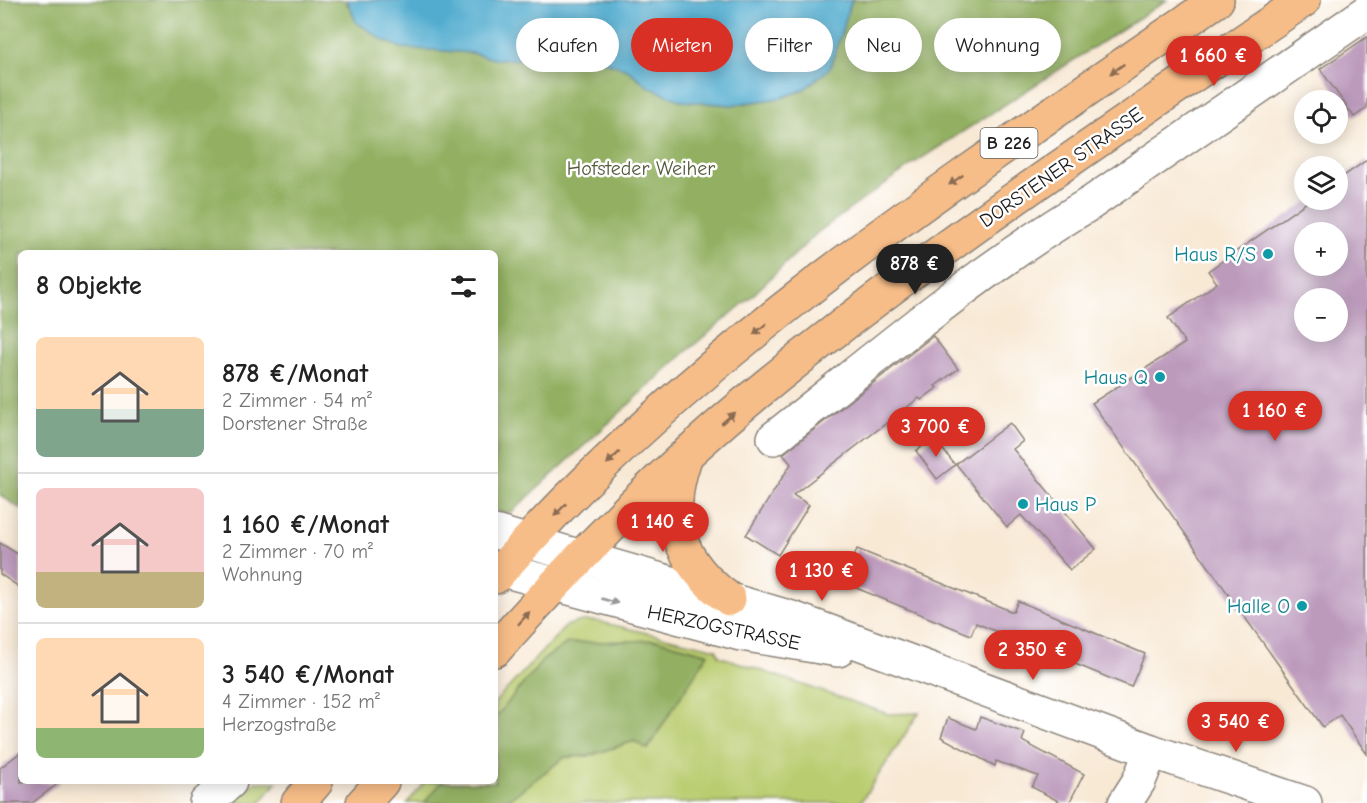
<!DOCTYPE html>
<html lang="de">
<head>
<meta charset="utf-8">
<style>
	:root { --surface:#fff; --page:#f6f6f6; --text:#222; --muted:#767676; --line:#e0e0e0; --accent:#d93025 }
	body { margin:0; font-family:"Comic Neue",sans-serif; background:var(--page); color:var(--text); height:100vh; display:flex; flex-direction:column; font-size:22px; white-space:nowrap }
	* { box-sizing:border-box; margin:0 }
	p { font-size:20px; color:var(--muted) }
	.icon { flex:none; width:33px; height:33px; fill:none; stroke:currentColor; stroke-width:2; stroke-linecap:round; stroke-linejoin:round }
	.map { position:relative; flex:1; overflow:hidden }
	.side { position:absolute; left:18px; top:250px; width:480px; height:534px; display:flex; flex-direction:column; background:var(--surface); border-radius:9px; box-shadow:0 3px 15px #0003 }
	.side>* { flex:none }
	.top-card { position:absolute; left:516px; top:18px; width:570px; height:54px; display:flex; gap:12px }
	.buttons { position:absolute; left:1294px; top:90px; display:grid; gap:12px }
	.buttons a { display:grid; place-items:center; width:54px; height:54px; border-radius:50%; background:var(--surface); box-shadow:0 3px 15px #0003; font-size:30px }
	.price { position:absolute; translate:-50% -51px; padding:0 14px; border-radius:21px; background:var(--accent); color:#fff; font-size:20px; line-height:39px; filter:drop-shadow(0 2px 3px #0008) }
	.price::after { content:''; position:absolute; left:50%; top:36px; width:18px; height:14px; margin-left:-9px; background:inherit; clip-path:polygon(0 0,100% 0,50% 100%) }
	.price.active { background:#222; color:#fff }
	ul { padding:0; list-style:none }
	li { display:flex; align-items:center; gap:18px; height:150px; padding:0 18px }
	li+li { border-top:2px solid var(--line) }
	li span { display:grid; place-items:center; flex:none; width:168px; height:120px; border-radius:9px; color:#555 }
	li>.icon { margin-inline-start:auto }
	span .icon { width:72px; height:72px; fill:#fffc; stroke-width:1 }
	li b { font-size:26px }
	h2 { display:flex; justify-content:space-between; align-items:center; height:72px; padding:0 18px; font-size:26px }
	.chip { padding:0 21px; border-radius:27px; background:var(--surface); box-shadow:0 3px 15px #0003; font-size:21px; line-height:54px }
	.chip.active { background:var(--accent); color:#fff }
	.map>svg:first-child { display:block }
	.green { fill:#bacc6f; stroke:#6b7446; stroke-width:1.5 }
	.forest { fill:#93b062; stroke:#58663f; stroke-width:1.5 }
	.water { fill:#51accf; stroke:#366476; stroke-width:1.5 }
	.building { fill:#bc9abc; fill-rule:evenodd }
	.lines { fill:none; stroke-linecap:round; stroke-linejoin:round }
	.minor-casing { stroke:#8a8278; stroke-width:36 }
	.major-casing { stroke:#8a8278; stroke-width:36 }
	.minor { stroke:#fff; stroke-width:33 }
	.major { stroke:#f7bd88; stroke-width:33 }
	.oneway { fill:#8a6c52 }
	.oneway2 { fill:#999 }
	.culture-dot { fill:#0f9aa8; stroke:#fff; stroke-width:2 }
	.labels { text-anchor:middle; stroke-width:5; stroke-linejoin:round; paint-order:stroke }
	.shield { fill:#fff; stroke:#606060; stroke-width:1.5 }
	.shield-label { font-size:18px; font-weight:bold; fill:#1c1c1c }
	.street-label { font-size:20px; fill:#1c1c1c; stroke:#fff }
	.park-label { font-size:20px; fill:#535a39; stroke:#fff }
	.culture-label { font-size:20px; fill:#0d838f; stroke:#fff; text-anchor:end }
</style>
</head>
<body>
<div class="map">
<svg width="1367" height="803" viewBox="0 0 1367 803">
	<rect width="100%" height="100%" fill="#fff"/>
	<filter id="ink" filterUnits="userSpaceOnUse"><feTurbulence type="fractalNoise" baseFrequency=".0167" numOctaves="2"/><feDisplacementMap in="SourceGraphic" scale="12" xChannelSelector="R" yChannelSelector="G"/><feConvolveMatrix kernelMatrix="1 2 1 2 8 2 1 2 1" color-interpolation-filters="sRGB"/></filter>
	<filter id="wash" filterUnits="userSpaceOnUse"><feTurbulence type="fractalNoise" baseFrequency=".008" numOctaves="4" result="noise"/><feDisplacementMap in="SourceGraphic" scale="24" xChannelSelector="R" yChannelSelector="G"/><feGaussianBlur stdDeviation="1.35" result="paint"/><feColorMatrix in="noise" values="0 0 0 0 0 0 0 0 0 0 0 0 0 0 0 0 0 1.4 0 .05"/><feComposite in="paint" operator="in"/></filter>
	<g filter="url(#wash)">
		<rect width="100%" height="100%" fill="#f8e9d5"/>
		<g class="green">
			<polygon points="581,621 596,621 716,649 719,656 888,714 919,713 860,803 504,803 565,757 589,756 635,741 648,749 707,653 658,640 567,643 543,660 495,718 495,702 566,626"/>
			<polygon points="255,782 277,782 260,803 236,803"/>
			<polygon points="425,782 442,782 424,803 407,803"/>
		</g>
		<g class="forest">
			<polygon points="0,0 347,0 347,5 434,48 472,53 494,59 600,60 627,69 649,87 731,105 781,98 803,90 836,45 852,0 1167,0 911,165 817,233 751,297 688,350 513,511 506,513 495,511 495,254 21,254 21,509 0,495"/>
			<polygon points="658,640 708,654 647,749 634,741 588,756 565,757 504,803 424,803 442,782 495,782 495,718 543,660 567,643"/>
		</g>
		<polygon class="water" points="347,0 852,0 830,68 803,90 781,98 731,105 682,101 649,87 627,69 600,60 494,59 472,53 402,48 383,40 356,22"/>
		<g id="blocks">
			<g class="building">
				<polygon points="1367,37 1367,108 1354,117 1320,69"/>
				<path d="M1367,160V754L1340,715L1323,727L1092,403L1185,343L1168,318L1217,283L1208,271L1310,200H1338V180ZM1305,232H1338V266H1305ZM1305,298H1338V332H1305Z"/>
				<polygon points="933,336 958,369 935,386 937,388 921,400 919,398 793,495 809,505 778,555 746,535 791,464 783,454"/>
				<polygon points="1010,423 1023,441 1013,449 1096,549 1070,570 1021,515 1007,527 956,464"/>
				<polygon points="934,438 955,465 937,479 916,451"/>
				<polygon points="0,543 21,556 21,588 0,574"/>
				<polygon points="857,549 1013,612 1018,601 1145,654 1131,687 976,623 971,635 844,583"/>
				<polygon points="980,717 1025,733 1022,741 1084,774 1069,803 1062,803 1032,787 1038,776 996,761 995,766 941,737 948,718 976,729"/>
				<polygon points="21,752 21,782 60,782 32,803 0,803 0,768"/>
			</g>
		</g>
	</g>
	<g filter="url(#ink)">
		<use href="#blocks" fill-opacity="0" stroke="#8a8278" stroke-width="1.5"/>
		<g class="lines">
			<defs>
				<g id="minor">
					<path d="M774,438C877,357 978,270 1091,203L1367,12"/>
					<polyline points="495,532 792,618 1151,751 1305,803"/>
					<polyline points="495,568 741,634 838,650"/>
					<polyline points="206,803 230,782"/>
					<polyline points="1125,803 1139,781 1151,751"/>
				</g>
				<g id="major">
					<path d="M685,458C664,518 678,562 729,599"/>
					<path d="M495,577C700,344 964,175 1217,0"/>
					<path d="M495,650C576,559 662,471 756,394C930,251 1118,127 1304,0"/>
					<polyline points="298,803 316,782"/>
					<polyline points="363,803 382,782"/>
				</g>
			</defs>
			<use href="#minor" class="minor-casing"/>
			<use href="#major" class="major-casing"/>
			<use href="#minor" class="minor"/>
			<use href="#major" class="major"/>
		</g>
		<defs><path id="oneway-solid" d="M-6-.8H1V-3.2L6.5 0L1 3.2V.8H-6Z" transform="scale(1.5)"/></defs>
		<g class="oneway">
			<use href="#oneway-solid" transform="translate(1117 69) rotate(145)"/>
			<use href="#oneway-solid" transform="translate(956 180) rotate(145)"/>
			<use href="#oneway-solid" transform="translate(760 329) rotate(140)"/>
			<use href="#oneway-solid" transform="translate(728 418) rotate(-41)"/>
			<use href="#oneway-solid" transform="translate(613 458) rotate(137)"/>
			<use href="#oneway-solid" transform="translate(560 510) rotate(134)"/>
			<use href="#oneway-solid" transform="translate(524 618) rotate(-48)"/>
		</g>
		<use class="oneway2" href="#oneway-solid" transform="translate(610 601) rotate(16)"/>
	</g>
	<g class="culture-dot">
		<circle cx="1268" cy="254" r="6"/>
		<circle cx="1160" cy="377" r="6"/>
		<circle cx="1023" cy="504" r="6"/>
		<circle cx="1302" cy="606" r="6"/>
	</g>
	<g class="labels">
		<rect class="shield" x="980.5" y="128" width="57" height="30" rx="4.5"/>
		<g class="shield-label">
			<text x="1009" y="149">B 226</text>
		</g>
		<g class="street-label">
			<text transform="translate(1061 167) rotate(-35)" y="7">DORSTENER STRASSE</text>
			<text transform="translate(724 627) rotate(12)" y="7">HERZOGSTRASSE</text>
		</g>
		<g class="park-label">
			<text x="641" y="175">Hofsteder Weiher</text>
		</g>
		<g class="culture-label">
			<text x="1256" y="261">Haus R/S</text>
			<text x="1148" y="384">Haus Q</text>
			<text x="1035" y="511" text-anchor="start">Haus P</text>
			<text x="1290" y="613">Halle O</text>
		</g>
	</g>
</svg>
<div class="buttons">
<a><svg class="icon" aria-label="locate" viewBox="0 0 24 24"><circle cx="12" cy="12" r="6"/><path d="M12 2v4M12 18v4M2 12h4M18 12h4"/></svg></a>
<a><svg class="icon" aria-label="layers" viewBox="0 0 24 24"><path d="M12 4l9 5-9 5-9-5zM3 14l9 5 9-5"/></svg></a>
<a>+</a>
<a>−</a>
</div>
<b class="price" style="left:1214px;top:87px">1 660 €</b>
<b class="price active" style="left:915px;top:295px">878 €</b>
<b class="price" style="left:1275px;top:442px">1 160 €</b>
<b class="price" style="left:936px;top:458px">3 700 €</b>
<b class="price" style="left:663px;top:553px">1 140 €</b>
<b class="price" style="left:822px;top:602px">1 130 €</b>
<b class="price" style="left:1033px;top:681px">2 350 €</b>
<b class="price" style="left:1236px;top:753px">3 540 €</b>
<div class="top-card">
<a class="chip">Kaufen</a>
<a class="chip active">Mieten</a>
<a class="chip">Filter</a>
<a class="chip">Neu</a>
<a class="chip">Wohnung</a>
</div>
<section class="side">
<h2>8 Objekte<svg class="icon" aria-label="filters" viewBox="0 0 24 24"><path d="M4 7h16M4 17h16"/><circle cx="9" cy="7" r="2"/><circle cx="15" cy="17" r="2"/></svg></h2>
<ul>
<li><span style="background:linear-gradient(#ffd9b3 60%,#7fa58c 0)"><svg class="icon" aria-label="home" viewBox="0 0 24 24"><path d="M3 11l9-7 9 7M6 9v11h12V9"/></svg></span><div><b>878 €/Monat</b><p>2 Zimmer · 54 m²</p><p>Dorstener Straße</p></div></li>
<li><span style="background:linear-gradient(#f6c9c9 70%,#c2b280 0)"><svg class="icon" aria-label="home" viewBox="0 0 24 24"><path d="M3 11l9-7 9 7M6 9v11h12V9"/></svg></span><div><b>1 160 €/Monat</b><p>2 Zimmer · 70 m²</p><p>Wohnung</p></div></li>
<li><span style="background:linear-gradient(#ffd9b3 75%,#8fb573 0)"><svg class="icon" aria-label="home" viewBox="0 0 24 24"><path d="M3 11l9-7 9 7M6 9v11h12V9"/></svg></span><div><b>3 540 €/Monat</b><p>4 Zimmer · 152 m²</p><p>Herzogstraße</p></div></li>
</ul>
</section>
</div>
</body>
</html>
